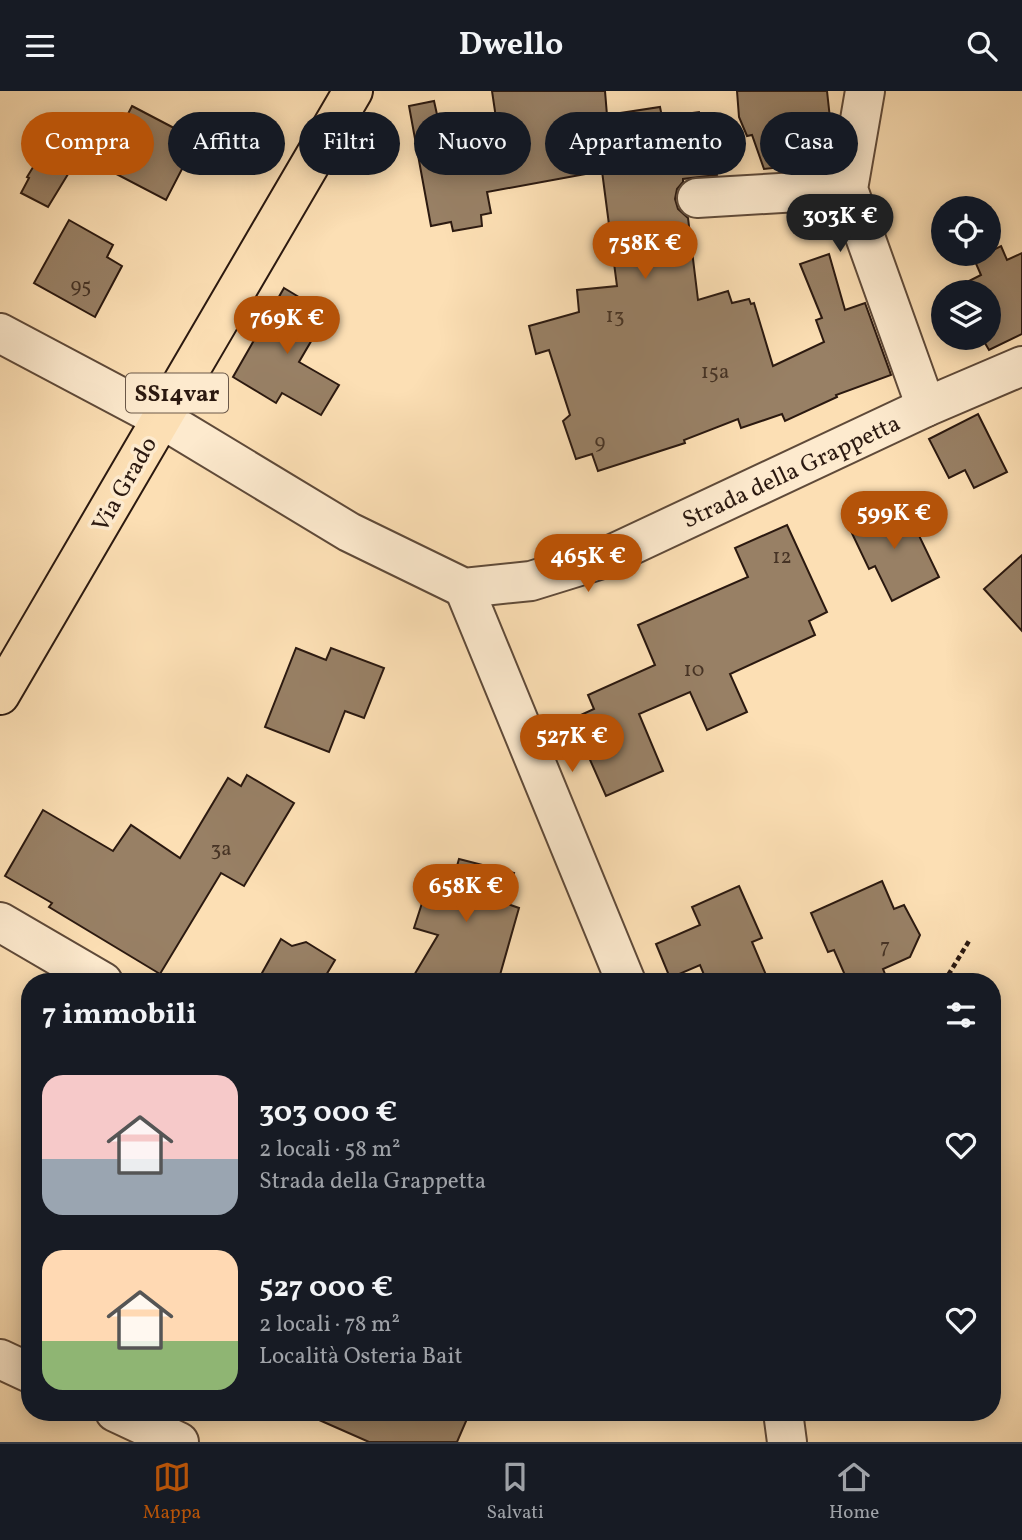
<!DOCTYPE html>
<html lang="it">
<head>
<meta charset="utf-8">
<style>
	:root { --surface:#171b24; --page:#20242c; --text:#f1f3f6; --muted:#9ea1a6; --line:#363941; --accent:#b45309 }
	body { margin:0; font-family:Vollkorn,serif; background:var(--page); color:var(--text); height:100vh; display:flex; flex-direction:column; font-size:26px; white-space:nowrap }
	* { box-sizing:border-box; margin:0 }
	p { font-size:23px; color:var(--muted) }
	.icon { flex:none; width:38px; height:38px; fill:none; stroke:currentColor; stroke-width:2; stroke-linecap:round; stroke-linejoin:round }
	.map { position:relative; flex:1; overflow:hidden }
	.drawer { position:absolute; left:21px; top:882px; width:980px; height:448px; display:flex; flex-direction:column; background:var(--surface); border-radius:28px; box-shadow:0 4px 18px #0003 }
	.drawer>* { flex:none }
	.hud { position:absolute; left:21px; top:21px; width:980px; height:63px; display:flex; gap:14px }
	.tools { position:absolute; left:931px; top:105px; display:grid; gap:14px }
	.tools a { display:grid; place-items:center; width:70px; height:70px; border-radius:50%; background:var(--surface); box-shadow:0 4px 18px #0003; font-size:35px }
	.price { position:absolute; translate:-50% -60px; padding:0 16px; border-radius:24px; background:var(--accent); color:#fff; font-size:23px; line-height:46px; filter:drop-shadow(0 2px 4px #0008) }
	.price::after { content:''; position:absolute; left:50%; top:42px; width:21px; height:16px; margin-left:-10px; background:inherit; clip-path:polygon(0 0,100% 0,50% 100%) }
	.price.current { background:#222; color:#fff }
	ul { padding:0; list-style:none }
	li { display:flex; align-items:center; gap:21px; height:175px; padding:0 21px }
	li span { display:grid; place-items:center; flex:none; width:196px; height:140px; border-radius:21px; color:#555 }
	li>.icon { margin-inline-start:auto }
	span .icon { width:84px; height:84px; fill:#fffc; stroke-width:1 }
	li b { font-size:30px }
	h2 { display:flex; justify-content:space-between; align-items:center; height:84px; padding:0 21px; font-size:30px }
	.chip { padding:0 24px; border-radius:32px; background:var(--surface); box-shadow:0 4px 18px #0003; font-size:24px; line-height:63px }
	.chip.current { background:var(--accent); color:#fff }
	header { display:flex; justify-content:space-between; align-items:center; height:91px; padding:0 21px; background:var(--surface); font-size:32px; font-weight:700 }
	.tab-bar { display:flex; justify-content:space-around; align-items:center; height:98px; border-top:2px solid var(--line); background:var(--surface); font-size:19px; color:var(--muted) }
	.tab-bar a { display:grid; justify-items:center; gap:4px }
	.tab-bar .current { color:var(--accent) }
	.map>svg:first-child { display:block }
	.building { fill:#988065; stroke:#2b1910; stroke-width:2 }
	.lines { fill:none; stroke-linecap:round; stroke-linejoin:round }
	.minor-casing { stroke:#5f4a39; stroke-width:42 }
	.major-casing { stroke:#2b1910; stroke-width:42 }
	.path { stroke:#2b1910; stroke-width:4.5; stroke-dasharray:5 3.5; stroke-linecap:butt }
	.minor { stroke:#fdeace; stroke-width:38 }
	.major { stroke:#fcdfb4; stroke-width:38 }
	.labels { text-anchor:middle; stroke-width:7; stroke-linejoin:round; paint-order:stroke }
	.number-label { font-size:21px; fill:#463325 }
	.shield { fill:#fdeace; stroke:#6a5849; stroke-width:2 }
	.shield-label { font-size:23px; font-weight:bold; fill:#2b1910 }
	.street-label { font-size:24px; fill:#2b1910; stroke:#fdeace }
</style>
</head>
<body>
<header><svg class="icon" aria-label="menu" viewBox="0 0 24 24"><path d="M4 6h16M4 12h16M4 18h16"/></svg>Dwello<svg class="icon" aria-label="search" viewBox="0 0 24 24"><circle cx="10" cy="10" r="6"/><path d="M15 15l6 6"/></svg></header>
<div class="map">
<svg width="1022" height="1351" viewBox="0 0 1022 1351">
	<rect width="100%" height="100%" fill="#fcdfb4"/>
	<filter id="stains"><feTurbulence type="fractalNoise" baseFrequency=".00286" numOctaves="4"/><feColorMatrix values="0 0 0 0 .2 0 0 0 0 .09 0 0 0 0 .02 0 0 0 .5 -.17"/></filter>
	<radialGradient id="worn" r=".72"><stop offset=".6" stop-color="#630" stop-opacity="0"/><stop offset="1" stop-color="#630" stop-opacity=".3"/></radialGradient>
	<g class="building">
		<polygon points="492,0 605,0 607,24 660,16 662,26 699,21 717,84 683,88 683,91 677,98 675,108 678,118 688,127 698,209 728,200 732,212 749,208 751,213 754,212 773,275 824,251 816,229 822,227 800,173 829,163 845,219 865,212 891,284 836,304 837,306 785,330 782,323 741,337 738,328 684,349 685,352 598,380 592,363 576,368 563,330 570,324 549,259 536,263 529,235 579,221 577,199 617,195 602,80 487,101 491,122 481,124 482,135 453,140 451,131 431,135 409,15 434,10 446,64 500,54"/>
		<polygon points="737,0 827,0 833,55 830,71 764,78 752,44 747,45 739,26"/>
		<polygon points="132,15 197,49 166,109 101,75"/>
		<polygon points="65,24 93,42 48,116 21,102 29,87 27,86"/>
		<polygon points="69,129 113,154 107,166 122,175 95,226 34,192"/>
		<polygon points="1001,155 1007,169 1022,162 1022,243 989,259 982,247 989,247 989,201 959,201 957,196 981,184 974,168 985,163 989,163 989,161"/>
		<polygon points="284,197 327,223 299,271 339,294 321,324 282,302 276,312 233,286"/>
		<polygon points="978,323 1007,381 974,397 965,379 949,387 929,348"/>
		<polygon points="899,413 909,434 913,432 939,486 892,510 875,475 869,478 848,434 879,419 880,422"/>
		<polygon points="787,434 827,521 809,530 815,544 730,583 747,621 707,639 690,601 639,623 663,680 606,705 572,628 594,618 588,604 655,574 638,534 748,486 735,457"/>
		<polygon points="1022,464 1022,540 984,498"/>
		<polygon points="296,557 326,569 331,557 384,577 364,627 345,620 329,661 265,636"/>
		<polygon points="247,684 294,712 244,795 221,782 160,883 49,816 52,812 5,785 43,719 113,760 131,734 180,767 228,687 241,695"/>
		<polygon points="459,768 514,782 505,812 519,817 498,891 410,891 438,844 414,837 434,775 455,782"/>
		<polygon points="882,790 894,818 904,814 920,844 910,866 883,878 885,883 866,891 848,891 834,859 828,861 811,822"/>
		<polygon points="739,795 762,847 752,851 769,891 707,891 700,874 670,887 656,853 700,834 692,816"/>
		<polygon points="281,848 292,855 306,851 335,869 322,891 257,891"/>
		<polygon points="301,1321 470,1321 457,1351 369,1351"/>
	</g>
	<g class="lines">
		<defs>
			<g id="minor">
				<polyline points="865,0 848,98 926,316"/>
				<polyline points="697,107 848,98"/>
				<polyline points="0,242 162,328 349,441 464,497 531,490 602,468 926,316 1022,275"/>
				<polyline points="464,497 626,891"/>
				<polyline points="0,831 103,891"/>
				<polyline points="0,1268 30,1282"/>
				<polyline points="115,1321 179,1351"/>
				<polyline points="783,1321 787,1351"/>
			</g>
			<polyline id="major" points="0,604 353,0"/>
		</defs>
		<use href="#minor" class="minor-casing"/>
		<use href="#major" class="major-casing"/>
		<polyline class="path" points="944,891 969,850"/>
		<use href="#minor" class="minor"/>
		<use href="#major" class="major"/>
	</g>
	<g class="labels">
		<g class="number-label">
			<text x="81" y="201">95</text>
			<text x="615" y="231">13</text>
			<text x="715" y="287">15a</text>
			<text x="600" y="357">9</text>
			<text x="782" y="472">12</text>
			<text x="694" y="585">10</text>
			<text x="221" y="764">3a</text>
			<text x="885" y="862">7</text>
		</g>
		<rect class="shield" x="126" y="282.5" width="102" height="39" rx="5"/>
		<g class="shield-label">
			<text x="177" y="310">SS14var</text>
		</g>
		<g class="street-label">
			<text transform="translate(791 380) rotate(-25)" y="8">Strada della Grappetta</text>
			<text transform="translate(124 393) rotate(-60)" y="8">Via Grado</text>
		</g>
	</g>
	<rect width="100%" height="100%" filter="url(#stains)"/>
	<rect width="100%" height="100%" fill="url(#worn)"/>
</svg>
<div class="tools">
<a><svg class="icon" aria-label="locate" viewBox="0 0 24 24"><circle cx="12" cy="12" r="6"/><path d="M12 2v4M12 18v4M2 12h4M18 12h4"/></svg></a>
<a><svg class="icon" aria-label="layers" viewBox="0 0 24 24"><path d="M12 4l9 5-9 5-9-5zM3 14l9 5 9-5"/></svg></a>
</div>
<b class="price current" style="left:840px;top:163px">303K €</b>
<b class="price" style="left:645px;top:190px">758K €</b>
<b class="price" style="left:287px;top:265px">769K €</b>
<b class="price" style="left:894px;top:460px">599K €</b>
<b class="price" style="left:588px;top:503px">465K €</b>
<b class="price" style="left:572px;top:683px">527K €</b>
<b class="price" style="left:466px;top:833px">658K €</b>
<div class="hud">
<a class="chip current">Compra</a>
<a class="chip">Affitta</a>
<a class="chip">Filtri</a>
<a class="chip">Nuovo</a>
<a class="chip">Appartamento</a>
<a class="chip">Casa</a>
</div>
<section class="drawer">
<h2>7 immobili<svg class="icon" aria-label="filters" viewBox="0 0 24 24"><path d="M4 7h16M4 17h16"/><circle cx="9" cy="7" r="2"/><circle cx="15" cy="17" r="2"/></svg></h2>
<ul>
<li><span style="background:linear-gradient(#f6c9c9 60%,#9aa5b1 0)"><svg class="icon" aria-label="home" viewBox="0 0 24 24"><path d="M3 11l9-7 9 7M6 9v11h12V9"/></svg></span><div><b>303 000 €</b><p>2 locali · 58 m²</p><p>Strada della Grappetta</p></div><svg class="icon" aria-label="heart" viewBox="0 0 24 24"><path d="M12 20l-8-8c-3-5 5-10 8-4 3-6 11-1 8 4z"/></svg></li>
<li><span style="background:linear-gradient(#ffd9b3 65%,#8fb573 0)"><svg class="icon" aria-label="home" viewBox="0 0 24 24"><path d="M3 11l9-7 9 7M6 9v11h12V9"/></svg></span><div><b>527 000 €</b><p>2 locali · 78 m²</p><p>Località Osteria Bait</p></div><svg class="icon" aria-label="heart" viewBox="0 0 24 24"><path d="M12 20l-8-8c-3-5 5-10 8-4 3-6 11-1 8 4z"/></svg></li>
</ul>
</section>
</div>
<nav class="tab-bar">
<a class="current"><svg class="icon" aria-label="map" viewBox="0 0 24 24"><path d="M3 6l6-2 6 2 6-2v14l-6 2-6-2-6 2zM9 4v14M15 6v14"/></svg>Mappa</a>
<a><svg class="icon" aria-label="saved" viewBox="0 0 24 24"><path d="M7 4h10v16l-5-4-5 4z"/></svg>Salvati</a>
<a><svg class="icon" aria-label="home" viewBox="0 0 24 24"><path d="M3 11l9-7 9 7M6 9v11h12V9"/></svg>Home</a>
</nav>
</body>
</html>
